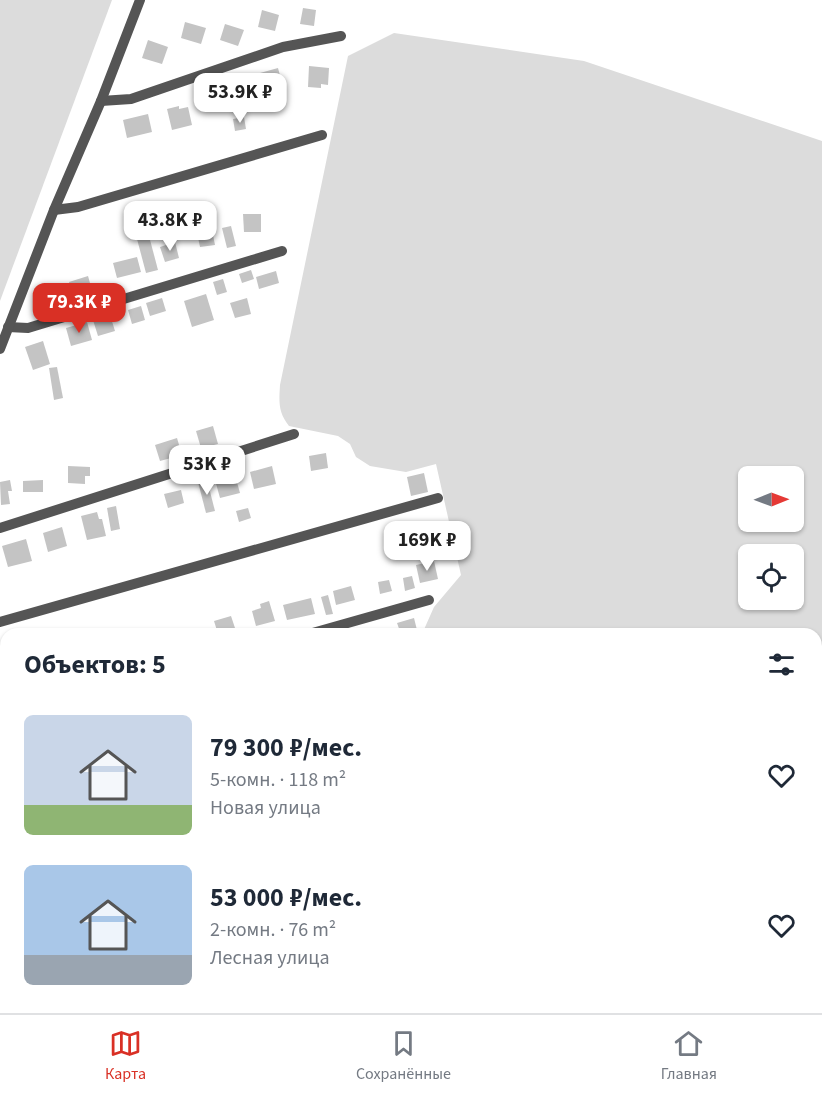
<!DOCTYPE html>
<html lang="ru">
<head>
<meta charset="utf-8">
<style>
	:root { --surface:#fff; --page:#f6f6f7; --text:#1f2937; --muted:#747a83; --line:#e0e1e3; --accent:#d93025 }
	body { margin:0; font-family:"Source Sans 3",sans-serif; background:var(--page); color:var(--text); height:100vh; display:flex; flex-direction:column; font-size:22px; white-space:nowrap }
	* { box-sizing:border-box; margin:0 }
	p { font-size:20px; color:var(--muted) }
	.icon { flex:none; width:33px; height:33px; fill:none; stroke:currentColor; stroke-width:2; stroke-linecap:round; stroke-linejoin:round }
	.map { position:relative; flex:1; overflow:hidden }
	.panel { position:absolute; left:0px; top:628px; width:822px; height:386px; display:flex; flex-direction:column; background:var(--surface); border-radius:18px 18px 0 0; box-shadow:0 2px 4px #0004 }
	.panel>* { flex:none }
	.needle { width:39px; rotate:89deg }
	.buttons { position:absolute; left:738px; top:466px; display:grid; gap:12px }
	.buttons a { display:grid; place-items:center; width:66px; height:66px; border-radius:9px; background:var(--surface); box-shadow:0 2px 4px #0004; font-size:30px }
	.price { position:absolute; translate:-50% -51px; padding:0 14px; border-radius:12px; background:#fff; color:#222; font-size:20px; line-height:39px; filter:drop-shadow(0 2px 3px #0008) }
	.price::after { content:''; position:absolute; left:50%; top:36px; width:18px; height:14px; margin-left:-9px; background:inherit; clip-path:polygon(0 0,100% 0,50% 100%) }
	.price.selected { background:var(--accent); color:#fff }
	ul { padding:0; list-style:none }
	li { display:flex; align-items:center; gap:18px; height:150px; padding:0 24px }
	li span { display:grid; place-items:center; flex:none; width:168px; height:120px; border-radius:9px; color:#555 }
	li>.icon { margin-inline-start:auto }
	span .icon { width:72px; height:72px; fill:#fffc; stroke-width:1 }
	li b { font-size:26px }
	h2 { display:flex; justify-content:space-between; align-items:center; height:72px; padding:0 24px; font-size:26px }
	.tab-bar { display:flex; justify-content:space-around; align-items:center; height:84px; border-top:2px solid var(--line); background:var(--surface); font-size:16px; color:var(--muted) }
	.tab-bar a { display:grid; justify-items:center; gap:3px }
	.tab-bar .selected { color:var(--accent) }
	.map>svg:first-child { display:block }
	.green { fill:#dcdcdc; fill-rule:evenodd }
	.building { fill:#c4c4c4 }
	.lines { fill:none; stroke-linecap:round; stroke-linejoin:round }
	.minor { stroke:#555; stroke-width:10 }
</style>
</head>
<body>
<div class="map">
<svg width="822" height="1013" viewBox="0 0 822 1013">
	<rect width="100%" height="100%" fill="#fff"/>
	<g class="green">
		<polygon points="0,0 112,0 0,301"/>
		<path d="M394,33L584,61L822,141V866L816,870V634H422L434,607L461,575L436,464L406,472L370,466L356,457L350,444L338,436L289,426C278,412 279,402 280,385L348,56ZM748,477H794V522H748ZM748,555H794V600H748Z"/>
		<polygon points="376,1008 618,1008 610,1013 383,1013"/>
	</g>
	<g class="building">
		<polygon points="303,8 316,10 314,26 300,24"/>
		<polygon points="262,10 279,15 275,31 258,27"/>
		<polygon points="185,22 206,28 201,44 181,38"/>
		<polygon points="225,24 244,30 238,46 220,40"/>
		<polygon points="148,40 168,47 162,64 142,58"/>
		<polygon points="309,66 329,68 328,85 321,84 321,88 308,87"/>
		<polygon points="278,68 283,87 265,92 260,73"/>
		<polygon points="234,84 238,99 217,104 213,89"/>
		<polygon points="179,106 179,109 188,107 192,125 172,130 167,109"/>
		<polygon points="148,114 152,132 127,138 123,120"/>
		<polygon points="244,117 246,129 235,131 233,119"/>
		<polygon points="243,214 261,214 261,232 244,232"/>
		<polygon points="211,225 215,245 200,247 196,228"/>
		<polygon points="231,226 236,246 227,248 222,228"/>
		<polygon points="149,236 158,270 146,273 137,239"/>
		<polygon points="175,242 179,258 165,262 160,247"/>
		<polygon points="137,257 141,272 117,278 113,263"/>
		<polygon points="251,270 254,279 242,283 239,274"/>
		<polygon points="276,271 279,283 259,289 256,277"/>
		<polygon points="88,276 92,290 73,296 69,282"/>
		<polygon points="223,279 227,292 217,295 213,282"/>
		<polygon points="206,294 214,320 192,327 184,301"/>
		<polygon points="162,298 166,311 150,316 146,303"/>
		<polygon points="247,298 251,314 235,318 230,303"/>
		<polygon points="141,306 145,320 132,324 128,310"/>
		<polygon points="110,315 115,331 98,336 93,320"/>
		<polygon points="87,322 92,340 71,346 66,328"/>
		<polygon points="43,341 50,364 33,370 25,347"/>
		<polygon points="57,367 63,398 54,400 49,368"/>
		<polygon points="213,426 218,444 201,448 196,431"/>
		<polygon points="177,438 182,455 160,461 155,445"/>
		<polygon points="326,453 328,468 311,471 309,456"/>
		<polygon points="68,466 90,467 90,476 85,476 85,484 68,483"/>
		<polygon points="272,466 276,484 254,489 250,472"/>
		<polygon points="424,473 428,492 411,496 407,477"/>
		<polygon points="235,475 240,493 220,498 215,480"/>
		<polygon points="10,480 12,491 8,491 10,504 1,505 0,482"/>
		<polygon points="43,480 43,492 23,492 23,481"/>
		<polygon points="207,480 215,511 206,513 198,482"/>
		<polygon points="181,490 184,503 168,508 164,494"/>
		<polygon points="116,506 120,529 111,531 107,508"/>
		<polygon points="248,508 251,518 239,522 236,511"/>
		<polygon points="97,512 99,519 102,519 106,536 87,540 81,516"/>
		<polygon points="62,527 67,546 48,552 43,533"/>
		<polygon points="26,539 32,561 8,567 2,546"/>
		<polygon points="434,561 438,579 420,583 416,565"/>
		<polygon points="412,576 415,588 405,591 403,578"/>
		<polygon points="389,580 392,591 380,594 378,582"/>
		<polygon points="351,586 355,600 336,605 333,591"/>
		<polygon points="328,595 333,614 326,615 321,597"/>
		<polygon points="311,598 315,614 287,620 283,605"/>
		<polygon points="269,601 275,621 256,626 252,611 261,608 260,604"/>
		<polygon points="231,616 237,634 218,634 214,621"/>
		<polygon points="414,618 418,634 401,634 397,623"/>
		<polygon points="6,914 6,931 0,932 0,915"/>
	</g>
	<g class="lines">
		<g class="minor">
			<polyline points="101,101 131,99 283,47 341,36"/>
			<polyline points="54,210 78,207 322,135"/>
			<polyline points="8,327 28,328 282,251"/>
			<polyline points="0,349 54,210 101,101 140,0"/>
			<polyline points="0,528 294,434"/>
			<polyline points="0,622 438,498"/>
			<polyline points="309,634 429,600"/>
			<polyline points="0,717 6,716"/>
			<polyline points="0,804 6,802"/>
			<polyline points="0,904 6,903"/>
			<polyline points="816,948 822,946"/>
			<polyline points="816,999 819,1013"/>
			<polyline points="630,1013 637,1008"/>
		</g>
	</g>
</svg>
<div class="buttons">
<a><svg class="needle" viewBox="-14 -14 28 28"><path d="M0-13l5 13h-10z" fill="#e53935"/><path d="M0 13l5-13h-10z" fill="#747a83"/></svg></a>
<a><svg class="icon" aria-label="locate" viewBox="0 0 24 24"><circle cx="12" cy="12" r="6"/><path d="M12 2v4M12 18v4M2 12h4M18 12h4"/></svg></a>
</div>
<b class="price" style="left:240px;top:124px">53.9K ₽</b>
<b class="price" style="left:170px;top:252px">43.8K ₽</b>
<b class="price selected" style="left:79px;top:334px">79.3K ₽</b>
<b class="price" style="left:207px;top:496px">53K ₽</b>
<b class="price" style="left:427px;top:572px">169K ₽</b>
<section class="panel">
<h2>Объектов: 5<svg class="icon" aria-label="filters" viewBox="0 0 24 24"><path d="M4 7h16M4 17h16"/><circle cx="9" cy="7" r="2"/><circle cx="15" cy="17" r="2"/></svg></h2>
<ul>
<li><span style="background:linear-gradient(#c9d6e8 75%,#8fb573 0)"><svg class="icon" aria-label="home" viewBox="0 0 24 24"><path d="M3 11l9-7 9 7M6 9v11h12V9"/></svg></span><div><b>79 300 ₽/мес.</b><p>5-комн. · 118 m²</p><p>Новая улица</p></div><svg class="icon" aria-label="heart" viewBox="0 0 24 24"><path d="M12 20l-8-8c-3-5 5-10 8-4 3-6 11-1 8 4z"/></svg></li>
<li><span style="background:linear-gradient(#a9c7e8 75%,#9aa5b1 0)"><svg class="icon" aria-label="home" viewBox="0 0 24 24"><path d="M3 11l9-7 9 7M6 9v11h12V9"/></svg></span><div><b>53 000 ₽/мес.</b><p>2-комн. · 76 m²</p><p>Лесная улица</p></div><svg class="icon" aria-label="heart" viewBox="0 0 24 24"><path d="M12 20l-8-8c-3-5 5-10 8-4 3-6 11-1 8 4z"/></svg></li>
</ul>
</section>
</div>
<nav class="tab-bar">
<a class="selected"><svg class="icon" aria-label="map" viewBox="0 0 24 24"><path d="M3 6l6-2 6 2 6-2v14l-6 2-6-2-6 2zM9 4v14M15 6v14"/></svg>Карта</a>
<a><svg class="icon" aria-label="saved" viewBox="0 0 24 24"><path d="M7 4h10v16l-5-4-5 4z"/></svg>Сохранённые</a>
<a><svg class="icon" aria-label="home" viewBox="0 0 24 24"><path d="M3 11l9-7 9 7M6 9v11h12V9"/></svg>Главная</a>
</nav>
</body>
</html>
